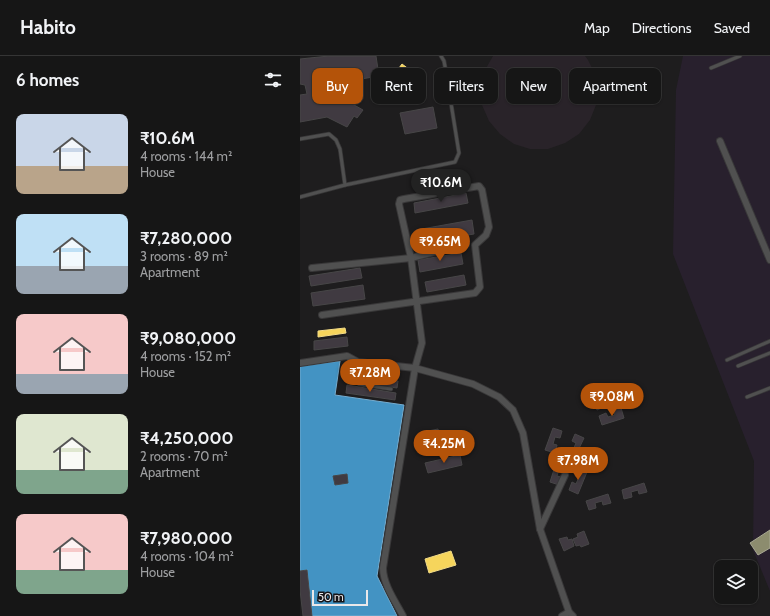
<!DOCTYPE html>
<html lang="en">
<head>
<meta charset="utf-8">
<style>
	:root { --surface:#161616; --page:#1f1f1f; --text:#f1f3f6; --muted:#9e9fa1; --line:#353535; --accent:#b45309 }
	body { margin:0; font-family:Cabin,sans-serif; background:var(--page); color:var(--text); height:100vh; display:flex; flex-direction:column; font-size:15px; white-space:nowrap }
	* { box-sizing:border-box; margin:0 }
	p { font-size:13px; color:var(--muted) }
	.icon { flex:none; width:22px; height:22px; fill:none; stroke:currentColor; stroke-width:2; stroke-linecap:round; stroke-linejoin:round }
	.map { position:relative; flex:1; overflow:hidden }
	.sheet { display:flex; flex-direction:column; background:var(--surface); width:300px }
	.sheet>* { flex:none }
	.banner { position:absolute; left:12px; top:12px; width:380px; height:36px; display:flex; gap:8px }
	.tools { position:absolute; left:414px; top:504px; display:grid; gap:8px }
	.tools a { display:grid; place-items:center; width:44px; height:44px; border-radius:8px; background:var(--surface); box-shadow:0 1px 3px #0004,0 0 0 1px var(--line); font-size:20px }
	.scale { position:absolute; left:12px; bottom:10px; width:56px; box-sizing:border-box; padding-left:4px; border:2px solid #eae8ea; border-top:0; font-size:11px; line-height:14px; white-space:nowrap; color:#eae8ea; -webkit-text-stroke:3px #161316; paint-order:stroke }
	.price { position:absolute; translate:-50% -34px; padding:0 9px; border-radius:14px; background:var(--accent); color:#fff; font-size:13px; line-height:26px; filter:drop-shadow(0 1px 2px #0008) }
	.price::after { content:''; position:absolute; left:50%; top:24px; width:12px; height:9px; margin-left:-6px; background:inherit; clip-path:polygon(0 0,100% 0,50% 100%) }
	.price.current { background:#222; color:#fff }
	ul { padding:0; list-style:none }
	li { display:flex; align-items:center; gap:12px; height:100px; padding:0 16px }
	li span { display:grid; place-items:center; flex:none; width:112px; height:80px; border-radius:8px; color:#555 }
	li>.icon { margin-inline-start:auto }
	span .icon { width:48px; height:48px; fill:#fffc; stroke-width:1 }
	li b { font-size:17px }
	h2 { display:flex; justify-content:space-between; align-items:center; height:48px; padding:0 16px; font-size:17px }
	.pill { padding:0 14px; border-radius:8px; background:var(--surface); box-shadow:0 1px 3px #0004,0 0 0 1px var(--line); font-size:14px; line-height:36px }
	.pill.current { background:var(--accent); color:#fff }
	header { display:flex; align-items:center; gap:24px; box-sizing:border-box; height:56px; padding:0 20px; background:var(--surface); border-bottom:1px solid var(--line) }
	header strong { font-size:19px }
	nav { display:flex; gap:22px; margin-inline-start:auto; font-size:14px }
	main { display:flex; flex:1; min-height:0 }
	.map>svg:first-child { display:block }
	.built { fill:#292329 }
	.industrial { fill:#28202d }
	.homes { fill:#f6d55c; stroke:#f2db87 }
	.schools { fill:#4393c3; stroke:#75accf }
	.industry { fill:#8c8c6e; stroke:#a8a893 }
	.building { fill:#403a41; stroke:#474647 }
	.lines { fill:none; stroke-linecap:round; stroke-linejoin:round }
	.service-casing { stroke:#393839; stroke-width:4.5 }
	.minor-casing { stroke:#393839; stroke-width:8 }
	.service { stroke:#505050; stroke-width:3 }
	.minor { stroke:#505050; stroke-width:6 }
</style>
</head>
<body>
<header>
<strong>Habito</strong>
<nav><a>Map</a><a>Directions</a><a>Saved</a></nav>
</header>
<main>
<section class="sheet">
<h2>6 homes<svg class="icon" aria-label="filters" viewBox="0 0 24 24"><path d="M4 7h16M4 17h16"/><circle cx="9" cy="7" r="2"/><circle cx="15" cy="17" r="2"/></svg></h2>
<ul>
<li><span style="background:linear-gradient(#c9d6e8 65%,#b9a48a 0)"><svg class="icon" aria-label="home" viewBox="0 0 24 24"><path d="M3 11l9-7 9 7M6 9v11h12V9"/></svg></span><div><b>₹10.6M</b><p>4 rooms · 144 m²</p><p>House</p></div></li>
<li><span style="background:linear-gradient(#bfe0f5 65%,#9aa5b1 0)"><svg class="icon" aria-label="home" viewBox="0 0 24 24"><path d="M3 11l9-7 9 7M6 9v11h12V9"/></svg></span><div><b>₹7,280,000</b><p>3 rooms · 89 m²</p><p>Apartment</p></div></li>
<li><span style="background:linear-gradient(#f6c9c9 75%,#9aa5b1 0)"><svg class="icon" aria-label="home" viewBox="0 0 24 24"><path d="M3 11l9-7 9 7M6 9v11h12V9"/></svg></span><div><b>₹9,080,000</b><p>4 rooms · 152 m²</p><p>House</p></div></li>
<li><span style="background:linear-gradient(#dfe7d0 70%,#7fa58c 0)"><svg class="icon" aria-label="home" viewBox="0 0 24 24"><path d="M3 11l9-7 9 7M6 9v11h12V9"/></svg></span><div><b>₹4,250,000</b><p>2 rooms · 70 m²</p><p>Apartment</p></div></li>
<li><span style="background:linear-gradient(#f6c9c9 70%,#7fa58c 0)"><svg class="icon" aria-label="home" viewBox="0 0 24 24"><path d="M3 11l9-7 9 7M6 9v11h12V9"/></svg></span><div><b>₹7,980,000</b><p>4 rooms · 104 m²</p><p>House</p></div></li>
</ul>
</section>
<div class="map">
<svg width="470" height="560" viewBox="0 0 470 560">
	<rect width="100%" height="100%" fill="#1e1d1e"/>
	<polygon class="built" points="193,0 285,0 288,4 295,18 297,34 296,49 290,64 279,78 265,87 248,93 230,93 214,88 200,78 189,65 182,49 181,31 185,14"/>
	<polygon class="industrial" points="383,0 470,0 470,535 453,494 454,405 373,198 376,34"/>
	<g class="homes">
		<polygon points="102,8 110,14 104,22 96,16"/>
		<polygon points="45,272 46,277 18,281 18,275"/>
		<polygon points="151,495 156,509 129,517 125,503"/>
	</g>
	<polygon class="schools" points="40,305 35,339 104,349 77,520 97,560 12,560 7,514 0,515 0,310"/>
	<polygon class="industry" points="470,474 470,492 458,499 450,487"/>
	<g class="building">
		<polygon points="29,0 76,0 79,20 31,28 32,33 44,37 40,41 63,54 57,62 54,60 47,71 27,61 0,66 0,39 7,38 5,29 0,28 0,3"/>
		<polygon points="133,51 137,72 105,78 100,57"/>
		<polygon points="166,137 168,147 115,157 114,147"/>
		<polygon points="172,164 174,178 118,187 116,174"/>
		<polygon points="161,197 163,208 120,216 118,204"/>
		<polygon points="60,212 62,222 11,230 9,220"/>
		<polygon points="164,219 166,229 127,236 125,226"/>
		<polygon points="63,229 65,243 13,250 11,237"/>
		<polygon points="47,281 48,290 14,294 14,285"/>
		<polygon points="65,320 98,325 97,332 64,327"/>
		<polygon points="47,329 96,337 95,344 46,337"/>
		<polygon points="315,337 319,346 311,348 309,344 303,347 304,351 297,354 293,345"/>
		<polygon points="321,352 324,362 302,369 299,360 306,357 308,361 315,359 313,355"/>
		<polygon points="253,372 262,375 260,382 255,381 253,388 257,389 255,397 245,394"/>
		<polygon points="138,373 140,380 124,384 123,376"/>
		<polygon points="275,378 284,382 274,403 265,399 268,392 273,394 276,387 272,385"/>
		<polygon points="160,399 162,409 128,417 125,407"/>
		<polygon points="257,404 266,407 264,415 259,413 257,420 261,421 259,429 250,426"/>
		<polygon points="278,412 287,416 278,438 269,434 272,426 276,428 279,421 275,420"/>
		<polygon points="47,418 48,427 35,429 33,420"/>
		<polygon points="344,427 347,436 339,438 338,434 331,436 332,441 324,443 322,434"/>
		<polygon points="308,438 311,447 303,449 302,445 295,447 296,452 289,454 286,445"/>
		<polygon points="284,475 289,488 281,491 280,489 276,490 273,483 278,481 277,478"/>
		<polygon points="267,481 268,484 272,483 274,490 264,495 259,483"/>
		<polygon points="7,514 12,560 3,560 0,534 0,515"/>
	</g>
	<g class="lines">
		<defs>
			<g id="service">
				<polyline points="411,12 440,0"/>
				<polyline points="0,83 29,78 36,84 40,93 45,129 0,141"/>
				<polyline points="45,129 155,106 159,97 146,16 144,5 141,0"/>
				<polyline points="427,304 470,285"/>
				<polyline points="58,306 59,328 91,333"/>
				<polyline points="438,310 470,297"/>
				<polyline points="447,341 470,332"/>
			</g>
			<g id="minor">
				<polyline points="420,85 470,204"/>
				<polyline points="12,212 111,202 166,188"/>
				<path d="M22,259L175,237L180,231L175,189L186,179L189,171L182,134L179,130L104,143L100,144L99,148L111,202L122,287L115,312L83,512C83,528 95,545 103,560"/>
				<polyline points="0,307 47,300 58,306 115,312 173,328 199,341 213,354 223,377 240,473 269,556 273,560"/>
				<polyline points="240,473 265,419"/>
				<polyline points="262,560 269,556"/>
			</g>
		</defs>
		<use href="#service" class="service-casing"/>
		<use href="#minor" class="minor-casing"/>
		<use href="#service" class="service"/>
		<use href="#minor" class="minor"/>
	</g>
</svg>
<div class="tools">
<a><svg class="icon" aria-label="layers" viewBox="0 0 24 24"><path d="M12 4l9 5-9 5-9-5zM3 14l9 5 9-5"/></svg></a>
</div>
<div class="scale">50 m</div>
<b class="price current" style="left:141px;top:147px">₹10.6M</b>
<b class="price" style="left:140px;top:206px">₹9.65M</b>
<b class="price" style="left:70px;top:337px">₹7.28M</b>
<b class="price" style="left:312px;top:361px">₹9.08M</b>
<b class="price" style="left:144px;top:408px">₹4.25M</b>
<b class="price" style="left:278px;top:425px">₹7.98M</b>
<div class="banner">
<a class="pill current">Buy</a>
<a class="pill">Rent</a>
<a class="pill">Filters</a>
<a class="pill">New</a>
<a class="pill">Apartment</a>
</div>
</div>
</main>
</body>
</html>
